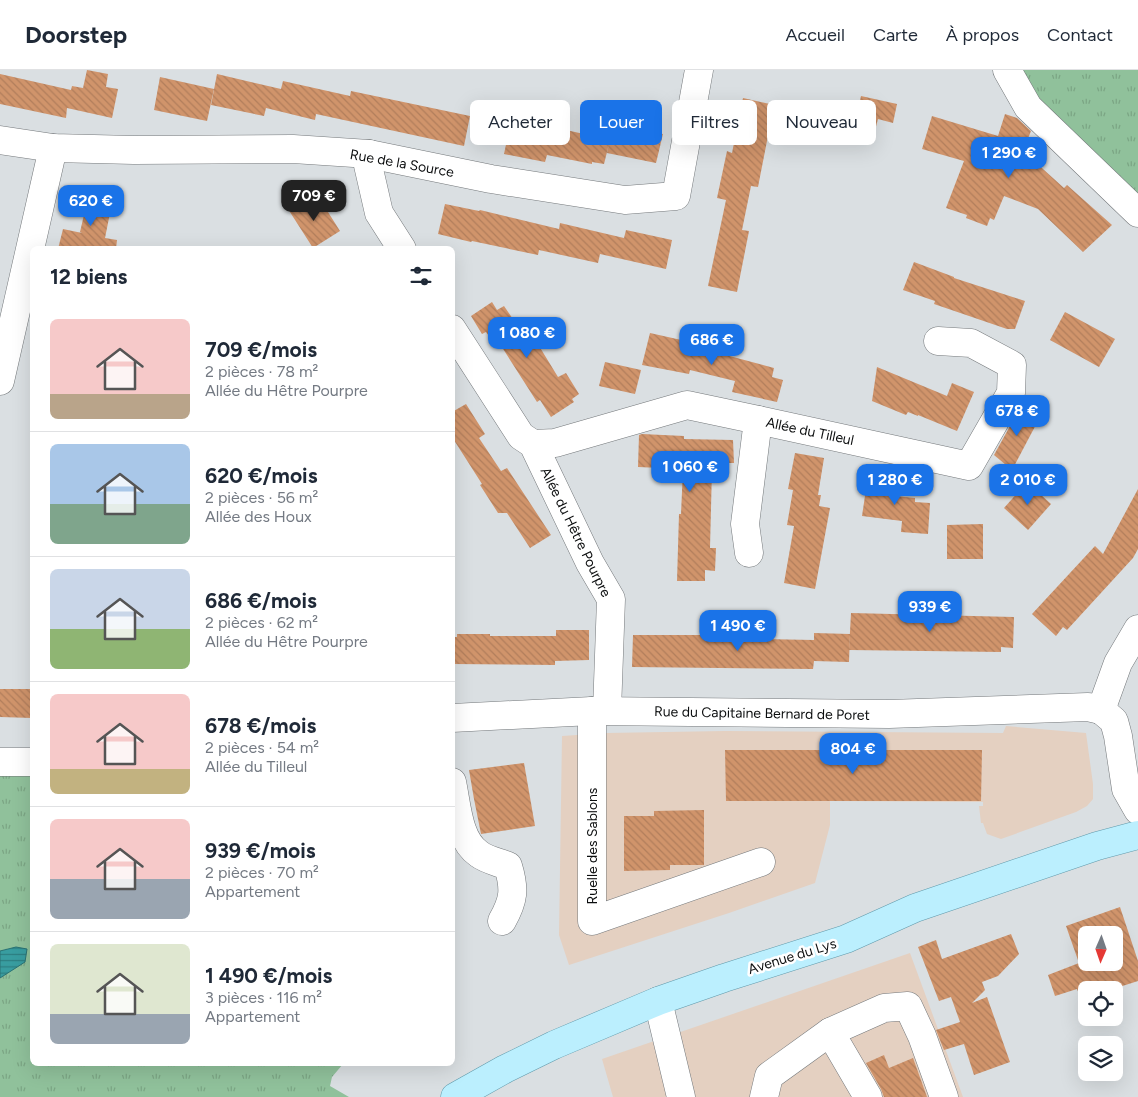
<!DOCTYPE html>
<html lang="fr">
<head>
<meta charset="utf-8">
<style>
	:root { --surface:#fff; --page:#f2f2f3; --text:#1f2937; --muted:#747a83; --line:#e0e1e3; --accent:#1a73e8 }
	body { margin:0; font-family:Figtree,sans-serif; background:var(--page); color:var(--text); height:100vh; display:flex; flex-direction:column; font-size:19px; white-space:nowrap }
	* { box-sizing:border-box; margin:0 }
	p { font-size:16px; color:var(--muted) }
	.icon { flex:none; width:28px; height:28px; fill:none; stroke:currentColor; stroke-width:2; stroke-linecap:round; stroke-linejoin:round }
	.map { position:relative; flex:1; overflow:hidden }
	.panel { position:absolute; left:30px; top:176px; width:425px; height:820px; display:flex; flex-direction:column; background:var(--surface); border-radius:8px; box-shadow:0 5px 20px #0002 }
	.panel>* { flex:none }
	.guide { position:absolute; left:470px; top:30px; width:475px; height:45px; display:flex; gap:10px }
	.needle { width:32px; rotate:182deg }
	.fabs { position:absolute; left:1078px; top:856px; display:grid; gap:10px }
	.fabs a { display:grid; place-items:center; width:45px; height:45px; border-radius:8px; background:var(--surface); box-shadow:0 5px 20px #0002; font-size:25px }
	.price { position:absolute; translate:-50% -42px; padding:0 11px; border-radius:10px; background:var(--accent); color:#fff; font-size:16px; line-height:32px; filter:drop-shadow(0 1px 2px #0008) }
	.price::after { content:''; position:absolute; left:50%; top:30px; width:15px; height:11px; margin-left:-8px; background:inherit; clip-path:polygon(0 0,100% 0,50% 100%) }
	.price.on { background:#222; color:#fff }
	ul { padding:0; list-style:none }
	li { display:flex; align-items:center; gap:15px; height:125px; padding:0 20px }
	li+li { border-top:1px solid var(--line) }
	li span { display:grid; place-items:center; flex:none; width:140px; height:100px; border-radius:8px; color:#555 }
	li>.icon { margin-inline-start:auto }
	span .icon { width:60px; height:60px; fill:#fffc; stroke-width:1 }
	li b { font-size:21px }
	h2 { display:flex; justify-content:space-between; align-items:center; height:60px; padding:0 20px; font-size:21px }
	.tag { padding:0 18px; border-radius:8px; background:var(--surface); box-shadow:0 5px 20px #0002; font-size:18px; line-height:45px }
	.tag.on { background:var(--accent); color:#fff }
	header { display:flex; align-items:center; gap:30px; box-sizing:border-box; height:70px; padding:0 25px; background:var(--surface); border-bottom:1px solid var(--line) }
	header strong { font-size:24px }
	nav { display:flex; gap:28px; margin-inline-start:auto; font-size:18px }
	.map>svg:first-child { display:block }
	.commercial { fill:#e4d0c1 }
	.park { fill:url(#park-tufts) }
	.water { fill:url(#water-rules); stroke:#2a7274 }
	.building { fill:url(#building-back-hatch); fill-rule:evenodd }
	.lines { fill:none; stroke-linecap:round; stroke-linejoin:round }
	.minor-casing { stroke:#74787b; stroke-width:29 }
	.major-casing { stroke:#6099aa; stroke-width:29 }
	.minor { stroke:#fff; stroke-width:28 }
	.major { stroke:#bbeffe; stroke-width:28 }
	.labels { text-anchor:middle; stroke-width:5; stroke-linejoin:round; paint-order:stroke }
	.street-label { font-size:14px; fill:#0b0d0e; stroke:#fff }
</style>
</head>
<body>
<header>
<strong>Doorstep</strong>
<nav><a>Accueil</a><a>Carte</a><a>À propos</a><a>Contact</a></nav>
</header>
<div class="map">
<svg width="1138" height="1027" viewBox="0 0 1138 1027">
	<defs>
		<pattern id="park-tufts" width="24" height="20" patternUnits="userSpaceOnUse" patternTransform="scale(1.25)"><rect width="24" height="20" fill="#90c19b"/><path d="M3 7l-1-3M5 7V3M7 7l1-3M15 17l-1-3M17 17v-4M19 17l1-3" fill="none" stroke="#7ba584"/></pattern>
		<pattern id="water-rules" width="6" height="5" patternUnits="userSpaceOnUse" patternTransform="scale(1.25)"><rect width="6" height="5" fill="#389da0"/><path d="M0 2.5h6" fill="none" stroke="#2d7e81"/></pattern>
		<pattern id="building-back-hatch" width="6" height="6" patternUnits="userSpaceOnUse" patternTransform="scale(1.25)"><rect width="6" height="6" fill="#d0946b"/><path d="M-1 5l2 2M0 0l6 6M5-1l2 2" fill="none" stroke="#b17e5c"/></pattern>
	</defs>
	<rect width="100%" height="100%" fill="#dadfe2"/>
	<g class="commercial">
		<polygon points="1006,656 1086,663 1093,714 1093,729 1087,736 1076,742 1001,769 987,764 983,753 981,753 979,736 983,736 983,732 830,731 830,755 815,813 729,843 569,895 559,865 562,666 606,663 725,661 1003,663"/>
		<polygon points="910,883 963,1027 613,1027 602,989"/>
	</g>
	<g class="park">
		<polygon points="1021,0 1138,0 1138,128 1036,29"/>
		<polygon points="32,704 32,994 343,994 332,1007 330,1016 349,1027 0,1027 0,706"/>
	</g>
	<polygon class="water" points="16,877 27,879 25,892 0,908 0,881"/>
	<g class="building">
		<polygon points="87,0 108,4 106,17 118,19 112,48 67,38 66,48 0,34 0,4 71,20 72,16 83,18"/>
		<polygon points="217,4 281,19 283,11 350,26 351,21 470,46 464,76 316,44 315,50 266,38 264,46 211,35"/>
		<polygon points="160,7 214,19 207,51 154,40"/>
		<polygon points="861,26 897,34 893,53 878,49 873,68 853,62"/>
		<polygon points="743,28 774,35 758,117 751,116 742,160 749,161 737,222 708,216 726,130 717,128 727,81 732,83"/>
		<polygon points="1005,44 1017,48 1031,61 1023,81 1064,118 1067,115 1112,155 1083,182 1038,139 1004,126 994,150 990,148 987,156 966,148 967,145 946,138 964,91 922,79 932,46 998,66"/>
		<polygon points="511,51 552,61 553,57 610,70 613,53 663,64 656,93 607,83 609,74 604,94 592,92 592,94 547,85 545,92 504,84"/>
		<polygon points="89,123 108,128 113,128 105,168 117,170 116,179 58,179 63,159 82,163 80,162"/>
		<polygon points="303,129 309,139 321,131 340,161 313,178 288,139"/>
		<polygon points="445,134 479,141 480,140 559,159 560,153 624,168 626,160 672,170 666,199 600,184 598,193 539,180 538,185 472,171 471,172 438,164"/>
		<polygon points="914,192 954,207 954,208 1025,231 1015,259 1007,259 934,234 935,231 903,220"/>
		<polygon points="492,232 497,240 504,236 519,258 525,253 558,307 566,303 579,324 572,329 574,332 551,347 540,330 537,332 498,271 494,273 486,262 482,264 471,246"/>
		<polygon points="1065,242 1115,269 1099,297 1050,270"/>
		<polygon points="650,263 708,276 707,280 774,298 772,307 783,310 777,332 732,322 735,311 690,300 689,304 642,295"/>
		<polygon points="605,292 641,300 635,324 599,316"/>
		<polygon points="877,297 947,326 952,313 974,322 957,361 918,345 918,346 908,342 906,345 872,331"/>
		<polygon points="466,334 485,364 479,368 501,401 507,398 551,465 530,478 507,443 498,443 480,415 482,414 452,367 452,342"/>
		<polygon points="1021,336 1040,347 1012,400 994,385"/>
		<polygon points="642,364 684,366 684,369 733,370 734,393 723,393 723,400 712,399 710,478 716,478 715,501 705,500 705,511 677,511 679,444 681,444 683,399 638,397 639,365"/>
		<polygon points="795,383 824,388 818,425 821,425 819,436 830,438 815,519 784,513 794,456 787,455 793,420 788,419"/>
		<polygon points="868,406 897,410 894,426 915,428 915,432 930,433 928,464 901,462 902,451 862,446"/>
		<polygon points="1027,412 1051,434 1028,460 1004,438"/>
		<polygon points="1138,419 1138,479 1133,488 1067,560 1063,557 1056,566 1032,544 1095,476 1103,484"/>
		<polygon points="983,454 983,489 947,489 947,455"/>
		<polygon points="851,543 1014,547 1013,578 1001,577 1001,582 849,580"/>
		<polygon points="556,560 589,560 589,590 555,591 555,595 452,594 452,567 457,567 457,564 490,564 490,566 556,566"/>
		<polygon points="814,563 850,564 849,592 814,591 813,599 632,597 633,565 703,565 703,568 814,570"/>
		<polygon points="0,619 32,619 32,648 0,647"/>
		<polygon points="725,680 982,680 981,731 726,731"/>
		<polygon points="524,693 535,756 481,764 474,729 469,700"/>
		<polygon points="704,740 704,795 670,795 670,800 624,801 624,746 654,746 654,741"/>
		<path d="M1120,837L1138,891V911L1110,920H1086V928L1081,929L1077,919L1055,926L1048,905L1079,893L1066,856ZM1086,865H1114V892H1086Z"/>
		<polygon points="1011,864 1019,884 998,906 982,912 985,920 972,933 987,927 1010,992 974,1005 964,974 944,980 936,960 960,952 951,927 939,931 918,877 936,870 942,889"/>
		<polygon points="884,985 889,998 913,988 927,1027 884,1027 881,1019 866,993"/>
	</g>
	<g class="lines">
		<defs>
			<g id="minor">
				<polyline points="1007,0 1028,37 1138,143"/>
				<polyline points="0,70 53,78 134,80 293,79 369,84 491,109 625,130 676,126 699,0"/>
				<polyline points="369,84 368,95 379,143 402,179"/>
				<polyline points="452,259 521,366 533,374 590,493 611,529 607,641"/>
				<polyline points="0,311 53,78"/>
				<polyline points="758,350 969,396 1011,323 1012,295 971,273 938,271"/>
				<polyline points="533,374 555,373 687,335 758,350 745,454 749,483"/>
				<polyline points="1101,640 1114,651 1118,666 1126,719 1138,740"/>
				<polyline points="1101,640 1118,593 1138,559"/>
				<polyline points="592,641 592,851 761,792"/>
				<polyline points="452,648 592,641 889,644 1088,637 1101,640"/>
				<polyline points="0,692 32,692"/>
				<path d="M452,712C457,735 458,770 479,784C487,790 498,792 508,796C515,819 514,830 502,851"/>
				<polyline points="658,931 681,1027"/>
				<polyline points="830,962 868,1027"/>
				<polyline points="764,1027 769,1006 830,962 884,938 908,936 922,966 944,1027"/>
			</g>
			<polyline id="major" points="455,1027 505,999 554,975 658,931 724,908 846,869 915,838 1097,776 1138,765"/>
		</defs>
		<use href="#minor" class="minor-casing"/>
		<use href="#major" class="major-casing"/>
		<use href="#minor" class="minor"/>
		<use href="#major" class="major"/>
	</g>
	<g class="labels">
		<g class="street-label">
			<text transform="translate(402 93) rotate(10)" y="5">Rue de la Source</text>
			<text transform="translate(810 361) rotate(12)" y="5">Allée du Tilleul</text>
			<text transform="translate(576 462) rotate(64)" y="5">Allée du Hêtre Pourpre</text>
			<text transform="translate(762 643) rotate(1)" y="5">Rue du Capitaine Bernard de Poret</text>
			<text transform="translate(592 776) rotate(-90)" y="5">Ruelle des Sablons</text>
			<text transform="translate(792 886) rotate(-17)" y="5">Avenue du Lys</text>
		</g>
	</g>
</svg>
<div class="fabs">
<a><svg class="needle" viewBox="-14 -14 28 28"><path d="M0-13l5 13h-10z" fill="#e53935"/><path d="M0 13l5-13h-10z" fill="#747a83"/></svg></a>
<a><svg class="icon" aria-label="locate" viewBox="0 0 24 24"><circle cx="12" cy="12" r="6"/><path d="M12 2v4M12 18v4M2 12h4M18 12h4"/></svg></a>
<a><svg class="icon" aria-label="layers" viewBox="0 0 24 24"><path d="M12 4l9 5-9 5-9-5zM3 14l9 5 9-5"/></svg></a>
</div>
<b class="price" style="left:1009px;top:109px">1 290 €</b>
<b class="price on" style="left:314px;top:152px">709 €</b>
<b class="price" style="left:91px;top:157px">620 €</b>
<b class="price" style="left:527px;top:289px">1 080 €</b>
<b class="price" style="left:712px;top:296px">686 €</b>
<b class="price" style="left:1017px;top:367px">678 €</b>
<b class="price" style="left:690px;top:423px">1 060 €</b>
<b class="price" style="left:895px;top:436px">1 280 €</b>
<b class="price" style="left:1028px;top:436px">2 010 €</b>
<b class="price" style="left:930px;top:563px">939 €</b>
<b class="price" style="left:738px;top:582px">1 490 €</b>
<b class="price" style="left:853px;top:705px">804 €</b>
<div class="guide">
<a class="tag">Acheter</a>
<a class="tag on">Louer</a>
<a class="tag">Filtres</a>
<a class="tag">Nouveau</a>
</div>
<section class="panel">
<h2>12 biens<svg class="icon" aria-label="filters" viewBox="0 0 24 24"><path d="M4 7h16M4 17h16"/><circle cx="9" cy="7" r="2"/><circle cx="15" cy="17" r="2"/></svg></h2>
<ul>
<li><span style="background:linear-gradient(#f6c9c9 75%,#b9a48a 0)"><svg class="icon" aria-label="home" viewBox="0 0 24 24"><path d="M3 11l9-7 9 7M6 9v11h12V9"/></svg></span><div><b>709 €/mois</b><p>2 pièces · 78 m²</p><p>Allée du Hêtre Pourpre</p></div></li>
<li><span style="background:linear-gradient(#a9c7e8 60%,#7fa58c 0)"><svg class="icon" aria-label="home" viewBox="0 0 24 24"><path d="M3 11l9-7 9 7M6 9v11h12V9"/></svg></span><div><b>620 €/mois</b><p>2 pièces · 56 m²</p><p>Allée des Houx</p></div></li>
<li><span style="background:linear-gradient(#c9d6e8 60%,#8fb573 0)"><svg class="icon" aria-label="home" viewBox="0 0 24 24"><path d="M3 11l9-7 9 7M6 9v11h12V9"/></svg></span><div><b>686 €/mois</b><p>2 pièces · 62 m²</p><p>Allée du Hêtre Pourpre</p></div></li>
<li><span style="background:linear-gradient(#f6c9c9 75%,#c2b280 0)"><svg class="icon" aria-label="home" viewBox="0 0 24 24"><path d="M3 11l9-7 9 7M6 9v11h12V9"/></svg></span><div><b>678 €/mois</b><p>2 pièces · 54 m²</p><p>Allée du Tilleul</p></div></li>
<li><span style="background:linear-gradient(#f6c9c9 60%,#9aa5b1 0)"><svg class="icon" aria-label="home" viewBox="0 0 24 24"><path d="M3 11l9-7 9 7M6 9v11h12V9"/></svg></span><div><b>939 €/mois</b><p>2 pièces · 70 m²</p><p>Appartement</p></div></li>
<li><span style="background:linear-gradient(#dfe7d0 70%,#9aa5b1 0)"><svg class="icon" aria-label="home" viewBox="0 0 24 24"><path d="M3 11l9-7 9 7M6 9v11h12V9"/></svg></span><div><b>1 490 €/mois</b><p>3 pièces · 116 m²</p><p>Appartement</p></div></li>
</ul>
</section>
</div>
</body>
</html>
